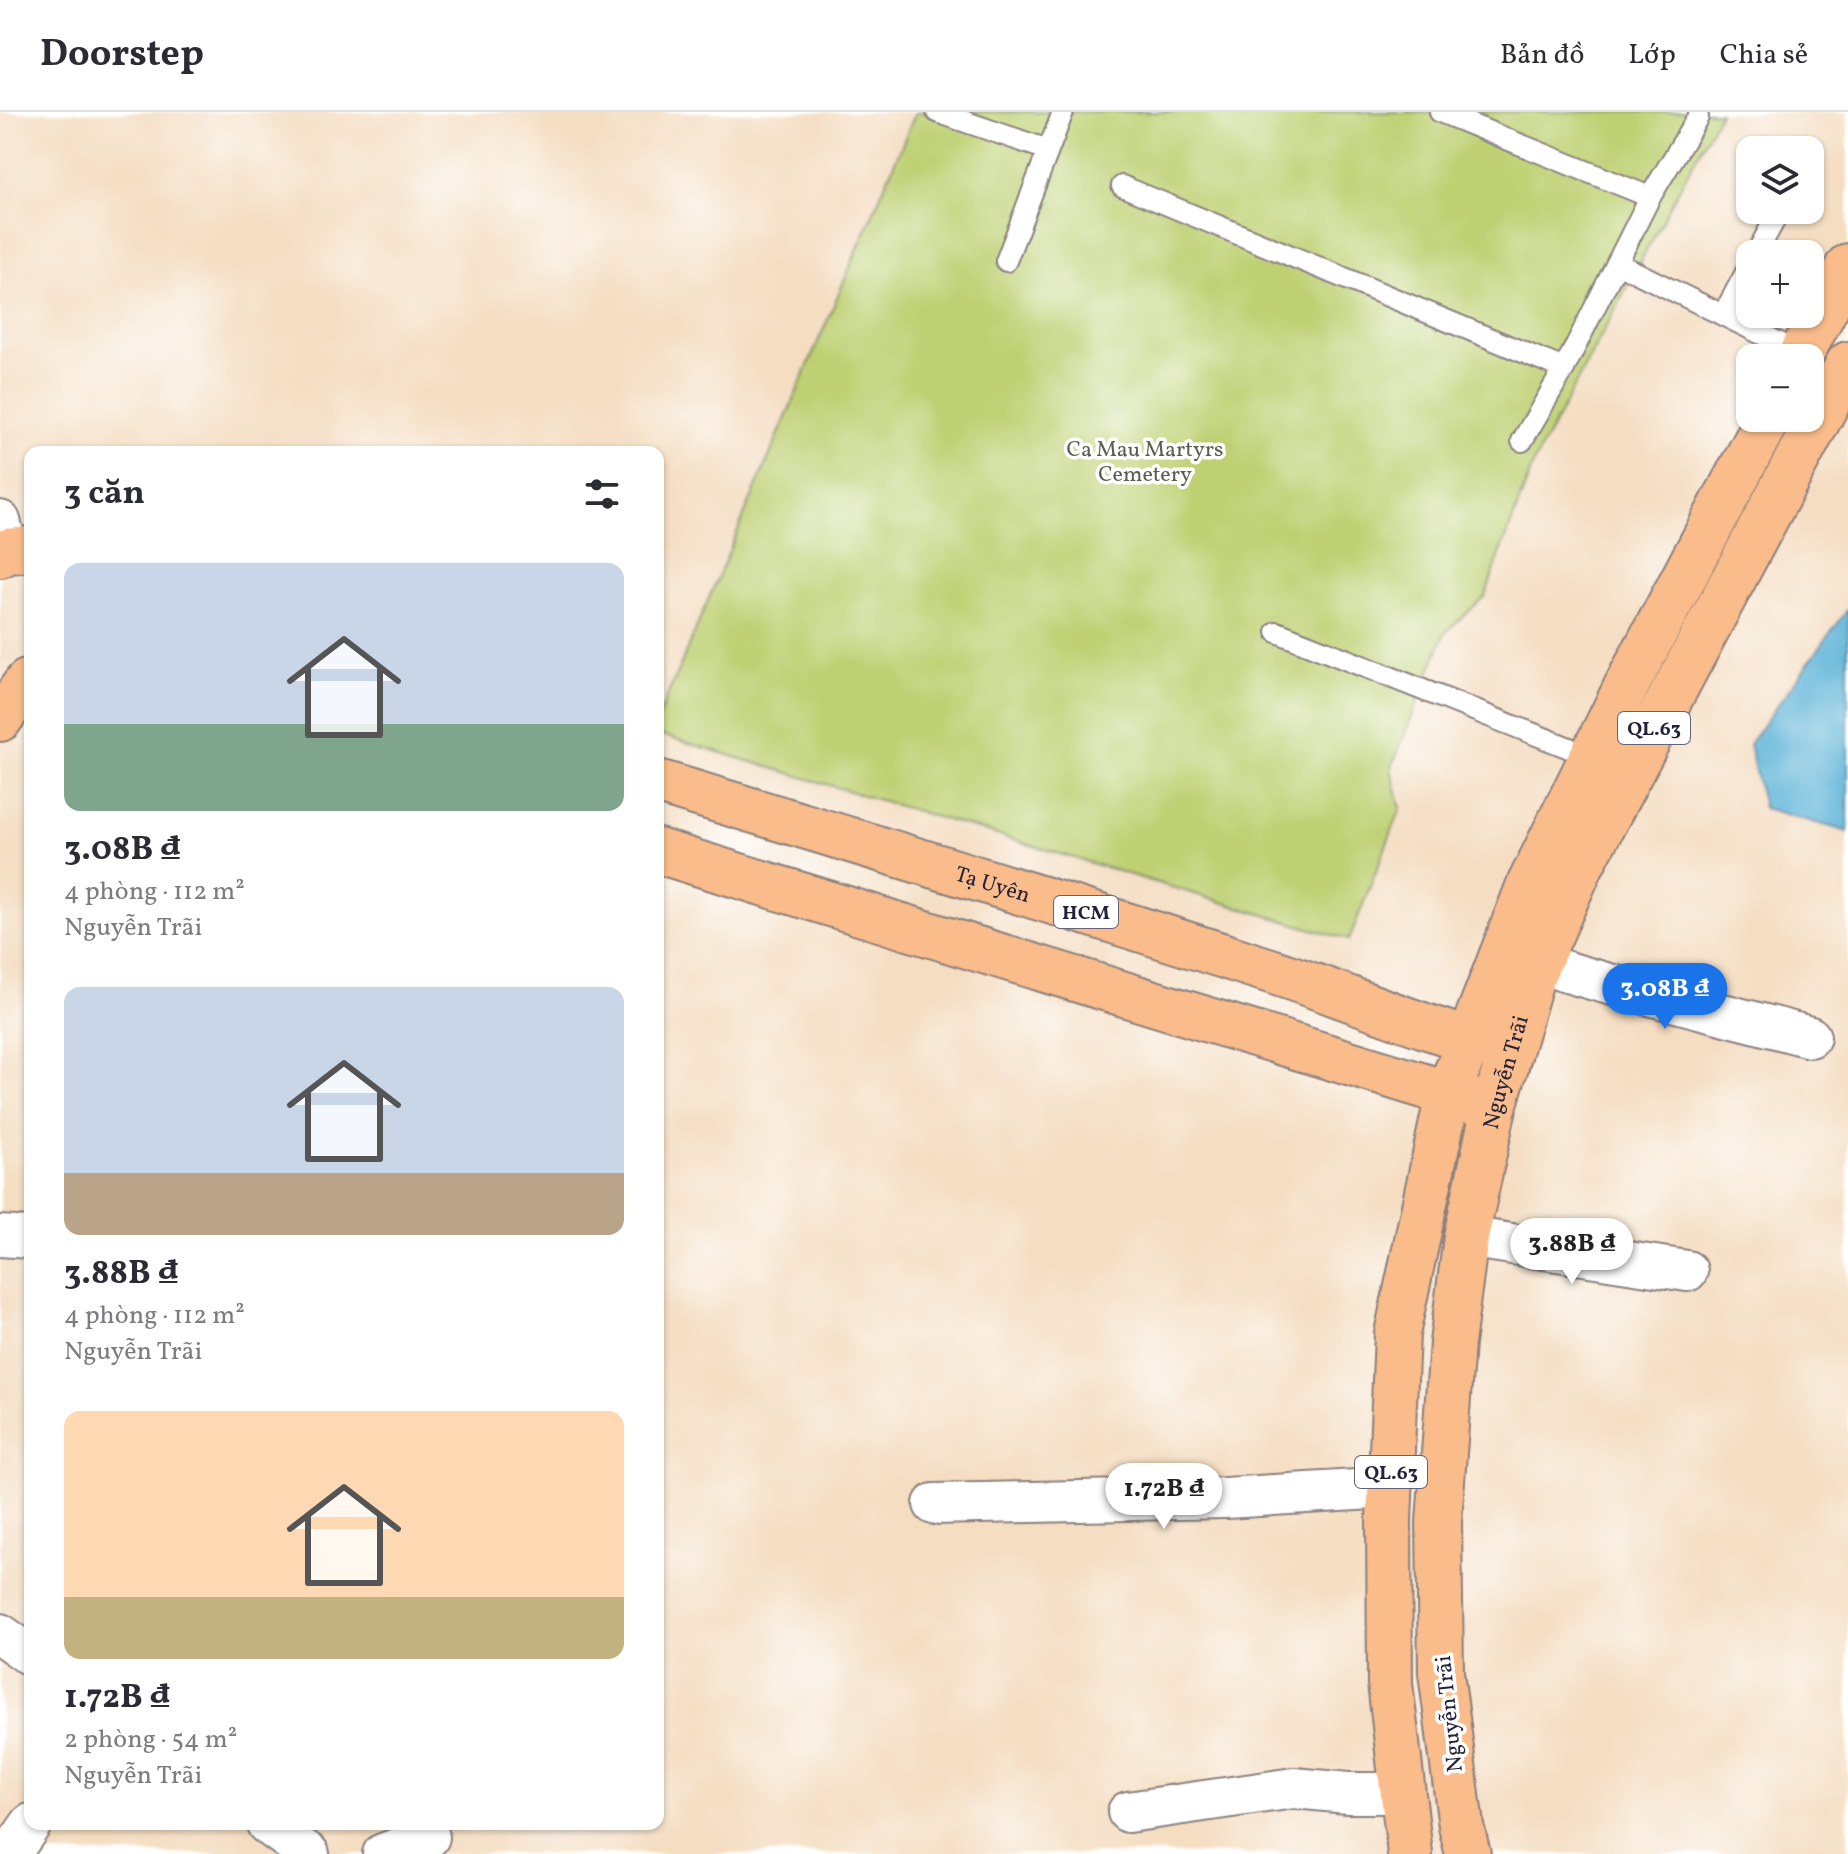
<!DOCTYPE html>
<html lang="vi">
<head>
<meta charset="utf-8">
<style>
	:root { --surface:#fff; --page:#f7f7f7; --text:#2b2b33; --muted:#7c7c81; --line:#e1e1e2; --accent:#1a73e8 }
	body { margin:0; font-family:Vollkorn,serif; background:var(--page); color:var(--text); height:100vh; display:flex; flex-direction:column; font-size:30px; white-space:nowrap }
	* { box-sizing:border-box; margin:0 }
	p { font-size:26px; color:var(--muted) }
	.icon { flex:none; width:44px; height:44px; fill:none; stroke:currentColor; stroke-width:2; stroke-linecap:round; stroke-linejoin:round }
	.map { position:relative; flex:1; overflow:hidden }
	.panel { position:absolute; left:24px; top:334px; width:640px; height:1384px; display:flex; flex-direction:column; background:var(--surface); border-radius:16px; box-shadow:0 2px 6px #0004 }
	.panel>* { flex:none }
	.buttons { position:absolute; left:1736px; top:24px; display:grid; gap:16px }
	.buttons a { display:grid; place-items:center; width:88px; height:88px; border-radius:16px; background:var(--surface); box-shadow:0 2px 6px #0004; font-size:40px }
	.price { position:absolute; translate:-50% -68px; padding:0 18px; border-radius:28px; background:#fff; color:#222; font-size:26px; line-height:52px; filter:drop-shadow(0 2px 4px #0008) }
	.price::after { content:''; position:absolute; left:50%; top:48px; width:24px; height:18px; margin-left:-12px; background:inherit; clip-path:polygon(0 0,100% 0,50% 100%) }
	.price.current { background:var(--accent); color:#fff }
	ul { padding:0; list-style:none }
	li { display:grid; align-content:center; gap:16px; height:424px; padding:0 40px }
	li span { display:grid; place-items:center; height:248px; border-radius:16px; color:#555 }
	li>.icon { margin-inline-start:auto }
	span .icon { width:144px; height:144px; fill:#fffc; stroke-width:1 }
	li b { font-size:34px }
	h2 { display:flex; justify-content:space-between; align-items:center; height:96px; padding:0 40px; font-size:34px }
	header { display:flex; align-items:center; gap:48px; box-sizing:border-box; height:112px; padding:0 40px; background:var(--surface); border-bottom:2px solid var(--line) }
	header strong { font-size:38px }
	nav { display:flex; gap:44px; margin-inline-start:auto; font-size:28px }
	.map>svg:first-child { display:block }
	.green { fill:#bed072; stroke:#707956; stroke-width:2 }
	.water { fill:#59b1d6; stroke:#3e6a88; stroke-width:2 }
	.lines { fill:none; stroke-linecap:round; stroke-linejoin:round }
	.service-casing { stroke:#8b807e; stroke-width:24 }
	.minor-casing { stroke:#8b807e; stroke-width:44 }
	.trunk-casing { stroke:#8b807e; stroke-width:48 }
	.service { stroke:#fff; stroke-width:20 }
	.minor { stroke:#fff; stroke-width:40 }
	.trunk { stroke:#fabc8b; stroke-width:44 }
	.labels { text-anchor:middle; stroke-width:7; stroke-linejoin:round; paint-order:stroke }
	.shield { fill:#fff; stroke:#646476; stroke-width:2 }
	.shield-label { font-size:20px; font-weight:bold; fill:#22223b }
	.park-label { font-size:22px; fill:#595f4e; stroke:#fff }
	.street-label { font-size:22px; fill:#22223b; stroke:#fff }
</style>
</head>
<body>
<header>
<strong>Doorstep</strong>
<nav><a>Bản đồ</a><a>Lớp</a><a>Chia sẻ</a></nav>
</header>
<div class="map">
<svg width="1848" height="1742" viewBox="0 0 1848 1742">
	<rect width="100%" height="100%" fill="#fff"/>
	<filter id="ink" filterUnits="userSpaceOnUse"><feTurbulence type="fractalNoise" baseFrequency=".0125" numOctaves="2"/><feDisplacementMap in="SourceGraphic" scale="16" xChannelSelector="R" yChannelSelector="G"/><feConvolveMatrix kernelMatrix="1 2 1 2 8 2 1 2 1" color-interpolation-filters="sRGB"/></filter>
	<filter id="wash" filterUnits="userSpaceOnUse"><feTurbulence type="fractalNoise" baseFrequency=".006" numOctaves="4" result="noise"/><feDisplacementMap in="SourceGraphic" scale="32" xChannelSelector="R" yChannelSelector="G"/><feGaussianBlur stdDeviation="1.8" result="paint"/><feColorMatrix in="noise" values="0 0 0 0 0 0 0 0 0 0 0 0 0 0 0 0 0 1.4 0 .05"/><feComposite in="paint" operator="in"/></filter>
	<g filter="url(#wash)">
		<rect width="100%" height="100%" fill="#f4ddc1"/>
		<polygon class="green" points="916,0 1720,0 1534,350 1485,484 1445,521 1391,657 1401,696 1349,828 658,622 658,606"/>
		<polygon class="water" points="1848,497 1848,720 1763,696 1749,632"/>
	</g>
	<g filter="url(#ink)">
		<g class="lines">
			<defs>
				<g id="service">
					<polyline points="937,0 1048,38"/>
					<polyline points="1440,0 1650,85"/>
					<polyline points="1122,74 1564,257"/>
					<polyline points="1756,142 1780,98"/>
					<polyline points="1006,149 1063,0"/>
					<polyline points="1617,151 1802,242"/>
					<polyline points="1723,203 1750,153"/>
					<polyline points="1522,329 1564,257 1650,85 1698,5"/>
					<polyline points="1277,520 1597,647"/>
				</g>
				<g id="minor">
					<polyline points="0,409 8,439"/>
					<path d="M1538,851C1628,880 1720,900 1810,925"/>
					<polyline points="0,1124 30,1126"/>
					<polyline points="1466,1125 1687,1159"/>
					<polyline points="934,1392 1225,1386 1390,1376"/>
					<polyline points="0,1522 30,1543"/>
					<polyline points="1128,1700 1294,1676 1348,1681 1403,1681"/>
					<polyline points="267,1712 309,1742"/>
					<polyline points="10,1742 31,1712"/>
					<polyline points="383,1742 429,1725"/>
				</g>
				<g id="trunk">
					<polyline points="1799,246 1848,154"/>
					<polyline points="0,443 8,439 30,437"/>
					<polyline points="0,607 27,570"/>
					<path id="s1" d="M658,670C858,730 1057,790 1255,854C1336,879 1414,914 1496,936"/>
					<polyline points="658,739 1476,990"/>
					<polyline points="1410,1742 1390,1571 1389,1408 1397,1222 1448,982 1529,773 1628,571 1768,306"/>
					<path id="s2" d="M1468,1742L1461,1714L1441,1560L1439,1410L1452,1231L1466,1125L1494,995L1532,864L1581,754L1848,252"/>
				</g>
			</defs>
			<use href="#service" class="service-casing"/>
			<use href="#minor" class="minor-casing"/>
			<use href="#trunk" class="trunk-casing"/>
			<use href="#service" class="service"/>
			<use href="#minor" class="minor"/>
			<use href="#trunk" class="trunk"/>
		</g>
	</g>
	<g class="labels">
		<g class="shield">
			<rect x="1618" y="600" width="72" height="32" rx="6"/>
			<rect x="1054" y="784" width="64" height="32" rx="6"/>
			<rect x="1355" y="1344" width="72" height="32" rx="6"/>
		</g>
		<g class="shield-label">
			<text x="1654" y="623">QL.63</text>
			<text x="1086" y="807">HCM</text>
			<text x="1391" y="1367">QL.63</text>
		</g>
		<g class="park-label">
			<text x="1145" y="344">Ca Mau Martyrs<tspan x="1145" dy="25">Cemetery</tspan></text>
		</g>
		<g class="street-label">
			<text dy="8" stroke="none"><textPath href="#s1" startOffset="350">Tạ Uyên</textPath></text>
			<text dy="8" stroke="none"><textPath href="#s2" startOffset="790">Nguyễn Trãi</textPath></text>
			<text transform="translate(1448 1602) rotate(-96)" y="8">Nguyễn Trãi</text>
		</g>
	</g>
</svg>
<div class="buttons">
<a><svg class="icon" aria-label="layers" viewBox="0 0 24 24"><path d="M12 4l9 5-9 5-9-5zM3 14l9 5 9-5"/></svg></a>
<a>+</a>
<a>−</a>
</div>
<b class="price current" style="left:1665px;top:919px">3.08B ₫</b>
<b class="price" style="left:1572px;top:1174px">3.88B ₫</b>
<b class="price" style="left:1164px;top:1419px">1.72B ₫</b>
<section class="panel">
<h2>3 căn<svg class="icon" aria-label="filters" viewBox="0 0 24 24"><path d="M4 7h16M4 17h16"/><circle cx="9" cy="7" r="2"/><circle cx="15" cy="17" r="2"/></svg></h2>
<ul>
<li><span style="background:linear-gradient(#c9d6e8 65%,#7fa58c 0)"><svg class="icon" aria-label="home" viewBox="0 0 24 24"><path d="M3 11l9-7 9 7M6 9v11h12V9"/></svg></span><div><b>3.08B ₫</b><p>4 phòng · 112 m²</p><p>Nguyễn Trãi</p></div></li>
<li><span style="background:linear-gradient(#c9d6e8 75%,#b9a48a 0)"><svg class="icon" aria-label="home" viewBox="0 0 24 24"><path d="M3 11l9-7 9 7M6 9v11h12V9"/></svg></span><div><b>3.88B ₫</b><p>4 phòng · 112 m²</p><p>Nguyễn Trãi</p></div></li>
<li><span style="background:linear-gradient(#ffd9b3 75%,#c2b280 0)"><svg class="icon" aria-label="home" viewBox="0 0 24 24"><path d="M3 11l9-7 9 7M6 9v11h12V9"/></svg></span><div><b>1.72B ₫</b><p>2 phòng · 54 m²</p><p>Nguyễn Trãi</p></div></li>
</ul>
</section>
</div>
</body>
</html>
